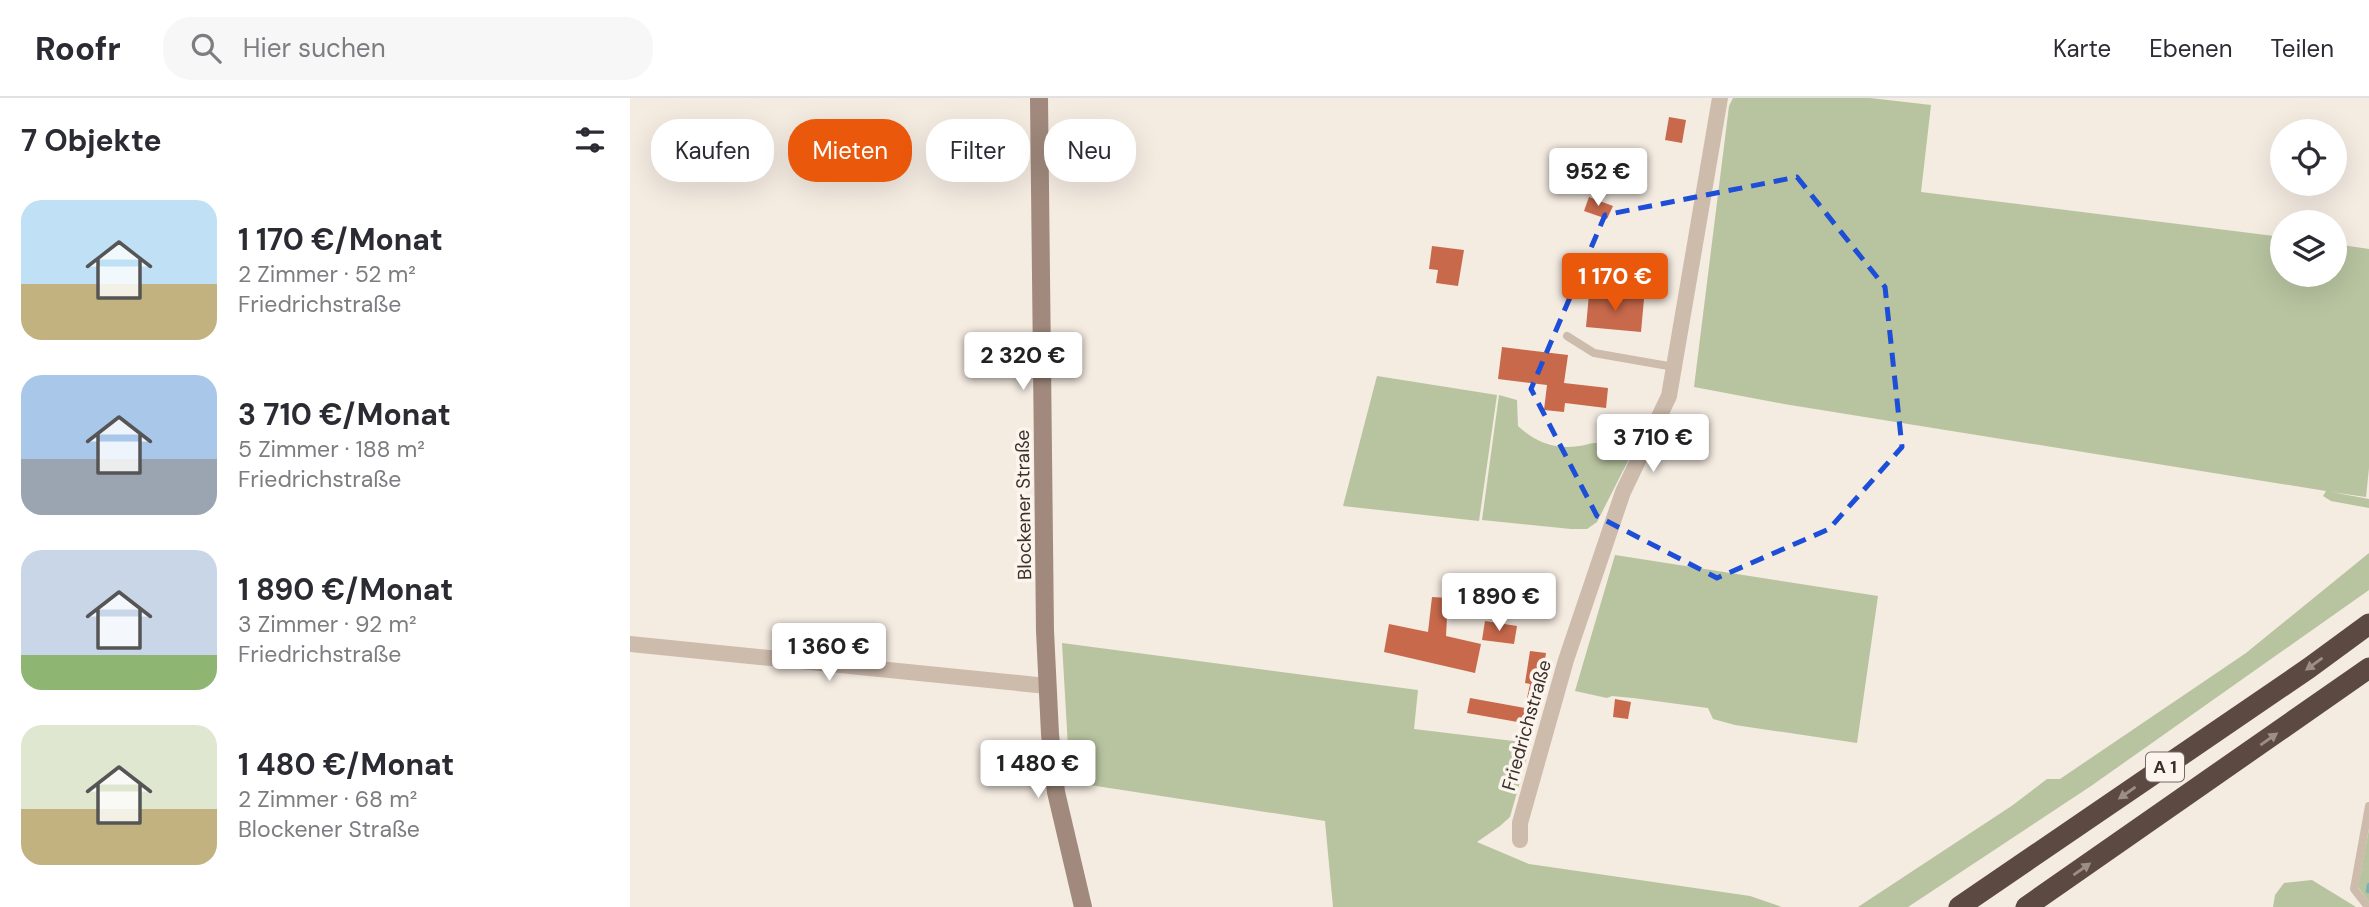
<!DOCTYPE html>
<html lang="de">
<head>
<meta charset="utf-8">
<style>
	:root { --surface:#fff; --page:#f7f7f7; --text:#2b2b33; --muted:#7c7c81; --line:#e1e1e2; --accent:#ea580c }
	body { margin:0; font-family:"DM Sans",sans-serif; background:var(--page); color:var(--text); height:100vh; display:flex; flex-direction:column; font-size:26px; white-space:nowrap }
	* { box-sizing:border-box; margin:0 }
	p { font-size:23px; color:var(--muted) }
	.icon { flex:none; width:38px; height:38px; fill:none; stroke:currentColor; stroke-width:2; stroke-linecap:round; stroke-linejoin:round }
	.map { position:relative; flex:1; overflow:hidden }
	.drawer { display:flex; flex-direction:column; background:var(--surface); width:630px }
	.drawer>* { flex:none }
	.top-card { position:absolute; left:21px; top:21px; width:665px; height:63px; display:flex; gap:14px }
	.buttons { position:absolute; left:1640px; top:21px; display:grid; gap:14px }
	.buttons a { display:grid; place-items:center; width:77px; height:77px; border-radius:50%; background:var(--surface); box-shadow:0 7px 28px #0002; font-size:35px }
	.price { position:absolute; translate:-50% -60px; padding:0 16px; border-radius:7px; background:#fff; color:#222; font-size:23px; line-height:46px; filter:drop-shadow(0 2px 4px #0008) }
	.price::after { content:''; position:absolute; left:50%; top:42px; width:21px; height:16px; margin-left:-10px; background:inherit; clip-path:polygon(0 0,100% 0,50% 100%) }
	.price.selected { background:var(--accent); color:#fff }
	ul { padding:0; list-style:none }
	li { display:flex; align-items:center; gap:21px; height:175px; padding:0 21px }
	li span { display:grid; place-items:center; flex:none; width:196px; height:140px; border-radius:21px; color:#555 }
	li>.icon { margin-inline-start:auto }
	span .icon { width:84px; height:84px; fill:#fffc; stroke-width:1 }
	li b { font-size:30px }
	h2 { display:flex; justify-content:space-between; align-items:center; height:84px; padding:0 21px; font-size:30px }
	.tag { padding:0 24px; border-radius:28px; background:var(--surface); box-shadow:0 7px 28px #0002; font-size:24px; line-height:63px }
	.tag.selected { background:var(--accent); color:#fff }
	header { display:flex; align-items:center; gap:42px; box-sizing:border-box; height:98px; padding:0 35px; background:var(--surface); border-bottom:2px solid var(--line) }
	header strong { font-size:33px }
	nav { display:flex; gap:38px; margin-inline-start:auto; font-size:24px }
	.search { width:490px; height:63px; background:var(--page); display:flex; align-items:center; gap:18px; box-sizing:border-box; padding:0 24px; border-radius:28px; color:var(--muted); font-size:26px }
	main { display:flex; flex:1; min-height:0 }
	.map>svg:first-child { display:block }
	.green { fill:#b8c4a0 }
	.lines { fill:none; stroke-linecap:round; stroke-linejoin:round }
	.stream { stroke:#7fb0b2; stroke-width:4.5 }
	.building { fill:#c8694b }
	.lane { stroke:#cdbbac; stroke-width:8 }
	.street { stroke:#cdbbac; stroke-width:16 }
	.secondary { stroke:#a18a7d; stroke-width:18 }
	.highway { stroke:#5c4a42; stroke-width:21 }
	.oneway { fill:#9c8e87 }
	.marked { fill:none; stroke:#1d4ed8; stroke-width:5; stroke-dasharray:14 9; stroke-linejoin:round }
	.labels { text-anchor:middle; stroke-width:7; stroke-linejoin:round; paint-order:stroke }
	.shield { fill:#fbf5ee; stroke:#756b66; stroke-width:2 }
	.shield-label { font-size:18px; font-weight:bold; fill:#3b302b }
	.street-label { font-size:19px; fill:#3b302b; stroke:#fbf5ee }
</style>
</head>
<body>
<header>
<strong>Roofr</strong>
<div class="search"><svg class="icon" aria-label="search" viewBox="0 0 24 24"><circle cx="10" cy="10" r="6"/><path d="M15 15l6 6"/></svg>Hier suchen</div>
<nav><a>Karte</a><a>Ebenen</a><a>Teilen</a></nav>
</header>
<main>
<section class="drawer">
<h2>7 Objekte<svg class="icon" aria-label="filters" viewBox="0 0 24 24"><path d="M4 7h16M4 17h16"/><circle cx="9" cy="7" r="2"/><circle cx="15" cy="17" r="2"/></svg></h2>
<ul>
<li><span style="background:linear-gradient(#bfe0f5 60%,#c2b280 0)"><svg class="icon" aria-label="home" viewBox="0 0 24 24"><path d="M3 11l9-7 9 7M6 9v11h12V9"/></svg></span><div><b>1 170 €/Monat</b><p>2 Zimmer · 52 m²</p><p>Friedrichstraße</p></div></li>
<li><span style="background:linear-gradient(#a9c7e8 60%,#9aa5b1 0)"><svg class="icon" aria-label="home" viewBox="0 0 24 24"><path d="M3 11l9-7 9 7M6 9v11h12V9"/></svg></span><div><b>3 710 €/Monat</b><p>5 Zimmer · 188 m²</p><p>Friedrichstraße</p></div></li>
<li><span style="background:linear-gradient(#c9d6e8 75%,#8fb573 0)"><svg class="icon" aria-label="home" viewBox="0 0 24 24"><path d="M3 11l9-7 9 7M6 9v11h12V9"/></svg></span><div><b>1 890 €/Monat</b><p>3 Zimmer · 92 m²</p><p>Friedrichstraße</p></div></li>
<li><span style="background:linear-gradient(#dfe7d0 60%,#c2b280 0)"><svg class="icon" aria-label="home" viewBox="0 0 24 24"><path d="M3 11l9-7 9 7M6 9v11h12V9"/></svg></span><div><b>1 480 €/Monat</b><p>2 Zimmer · 68 m²</p><p>Blockener Straße</p></div></li>
</ul>
</section>
<div class="map">
<svg width="1739" height="809" viewBox="0 0 1739 809">
	<rect width="100%" height="100%" fill="#f4ebe1"/>
	<g class="green">
		<polygon points="1103,0 1240,0 1301,7 1291,94 1652,139 1652,177 1704,177 1705,146 1739,151 1739,370 1736,399 1701,394 1739,401 1739,410 1701,403 1693,398 1696,393 1154,306 1064,289 1099,8"/>
		<polygon points="747,278 867,297 849,423 713,408"/>
		<path d="M869,297L887,302L888,328C905,344 926,352 949,348C954,348 959,345 965,345C978,344 990,351 1001,357L967,424L957,431H941L852,422Z"/>
		<polygon points="1739,455 1739,492 1461,688 1278,809 1228,809 1383,707 1417,681 1430,681 1616,555"/>
		<polygon points="985,457 1248,498 1227,645 1105,627 1083,621 1078,610 1003,600 982,598 977,600 945,593"/>
		<polygon points="432,545 788,592 784,631 901,645 880,719 870,728 847,744 899,766 1120,798 1152,809 703,809 695,723 440,684"/>
		<polygon points="1739,731 1739,804 1728,789"/>
		<polygon points="1682,782 1726,809 1643,809 1645,797 1654,785"/>
	</g>
	<g class="lines">
		<polyline class="stream" points="1738,793 1739,787"/>
	</g>
	<g class="building">
		<polygon points="1039,19 1056,22 1052,45 1035,42"/>
		<polygon points="928,56 969,57 968,92 927,91"/>
		<polygon points="959,99 983,108 977,121 954,113"/>
		<polygon points="802,148 834,152 828,188 806,185 808,172 799,171"/>
		<polygon points="959,196 1014,201 1011,234 956,229"/>
		<polygon points="872,249 938,257 934,285 978,290 976,310 935,305 934,314 914,312 917,287 868,281"/>
		<polygon points="802,499 818,500 816,538 851,546 845,575 754,554 759,526 798,534"/>
		<polygon points="855,523 887,528 884,546 852,542"/>
		<polygon points="900,553 916,555 907,613 902,612 899,626 837,615 840,600 895,610 900,586 895,585"/>
		<polygon points="985,601 1001,604 998,621 983,619"/>
	</g>
	<g class="lines">
		<g class="lane">
			<polyline points="937,238 964,255 1044,269"/>
			<polyline points="1738,809 1724,791 1739,708"/>
		</g>
		<g class="street">
			<polyline points="0,546 417,588"/>
			<polyline points="890,742 890,725 936,562 993,394 1039,298 1090,0"/>
		</g>
		<polyline class="secondary" points="409,0 415,533 420,636 426,694 453,809"/>
		<g class="highway">
			<polyline points="1329,809 1679,570 1739,526"/>
			<polyline points="1396,809 1739,570"/>
		</g>
	</g>
	<defs><path id="oneway-solid" d="M-6-.8H1V-3.2L6.5 0L1 3.2V.8H-6Z" transform="scale(1.75)"/></defs>
	<g class="oneway">
		<use href="#oneway-solid" transform="translate(1684 566) rotate(144)"/>
		<use href="#oneway-solid" transform="translate(1639 641) rotate(-35)"/>
		<use href="#oneway-solid" transform="translate(1497 695) rotate(145)"/>
		<use href="#oneway-solid" transform="translate(1452 771) rotate(-35)"/>
	</g>
	<path class="marked" d="M1167,79L1255,189L1272,349L1199,431L1087,480L967,418L901,291L975,117Z"/>
	<g class="labels">
		<rect class="shield" x="1516" y="654.5" width="38" height="29" rx="5"/>
		<g class="shield-label">
			<text x="1535" y="675">A 1</text>
		</g>
		<g class="street-label">
			<text transform="translate(393 407) rotate(-91)" y="7">Blockener Straße</text>
			<text transform="translate(896 627) rotate(-74)" y="7">Friedrichstraße</text>
		</g>
	</g>
</svg>
<div class="buttons">
<a><svg class="icon" aria-label="locate" viewBox="0 0 24 24"><circle cx="12" cy="12" r="6"/><path d="M12 2v4M12 18v4M2 12h4M18 12h4"/></svg></a>
<a><svg class="icon" aria-label="layers" viewBox="0 0 24 24"><path d="M12 4l9 5-9 5-9-5zM3 14l9 5 9-5"/></svg></a>
</div>
<b class="price" style="left:968px;top:110px">952 €</b>
<b class="price selected" style="left:985px;top:215px">1 170 €</b>
<b class="price" style="left:393px;top:294px">2 320 €</b>
<b class="price" style="left:1023px;top:376px">3 710 €</b>
<b class="price" style="left:869px;top:535px">1 890 €</b>
<b class="price" style="left:199px;top:585px">1 360 €</b>
<b class="price" style="left:408px;top:702px">1 480 €</b>
<div class="top-card">
<a class="tag">Kaufen</a>
<a class="tag selected">Mieten</a>
<a class="tag">Filter</a>
<a class="tag">Neu</a>
</div>
</div>
</main>
</body>
</html>
